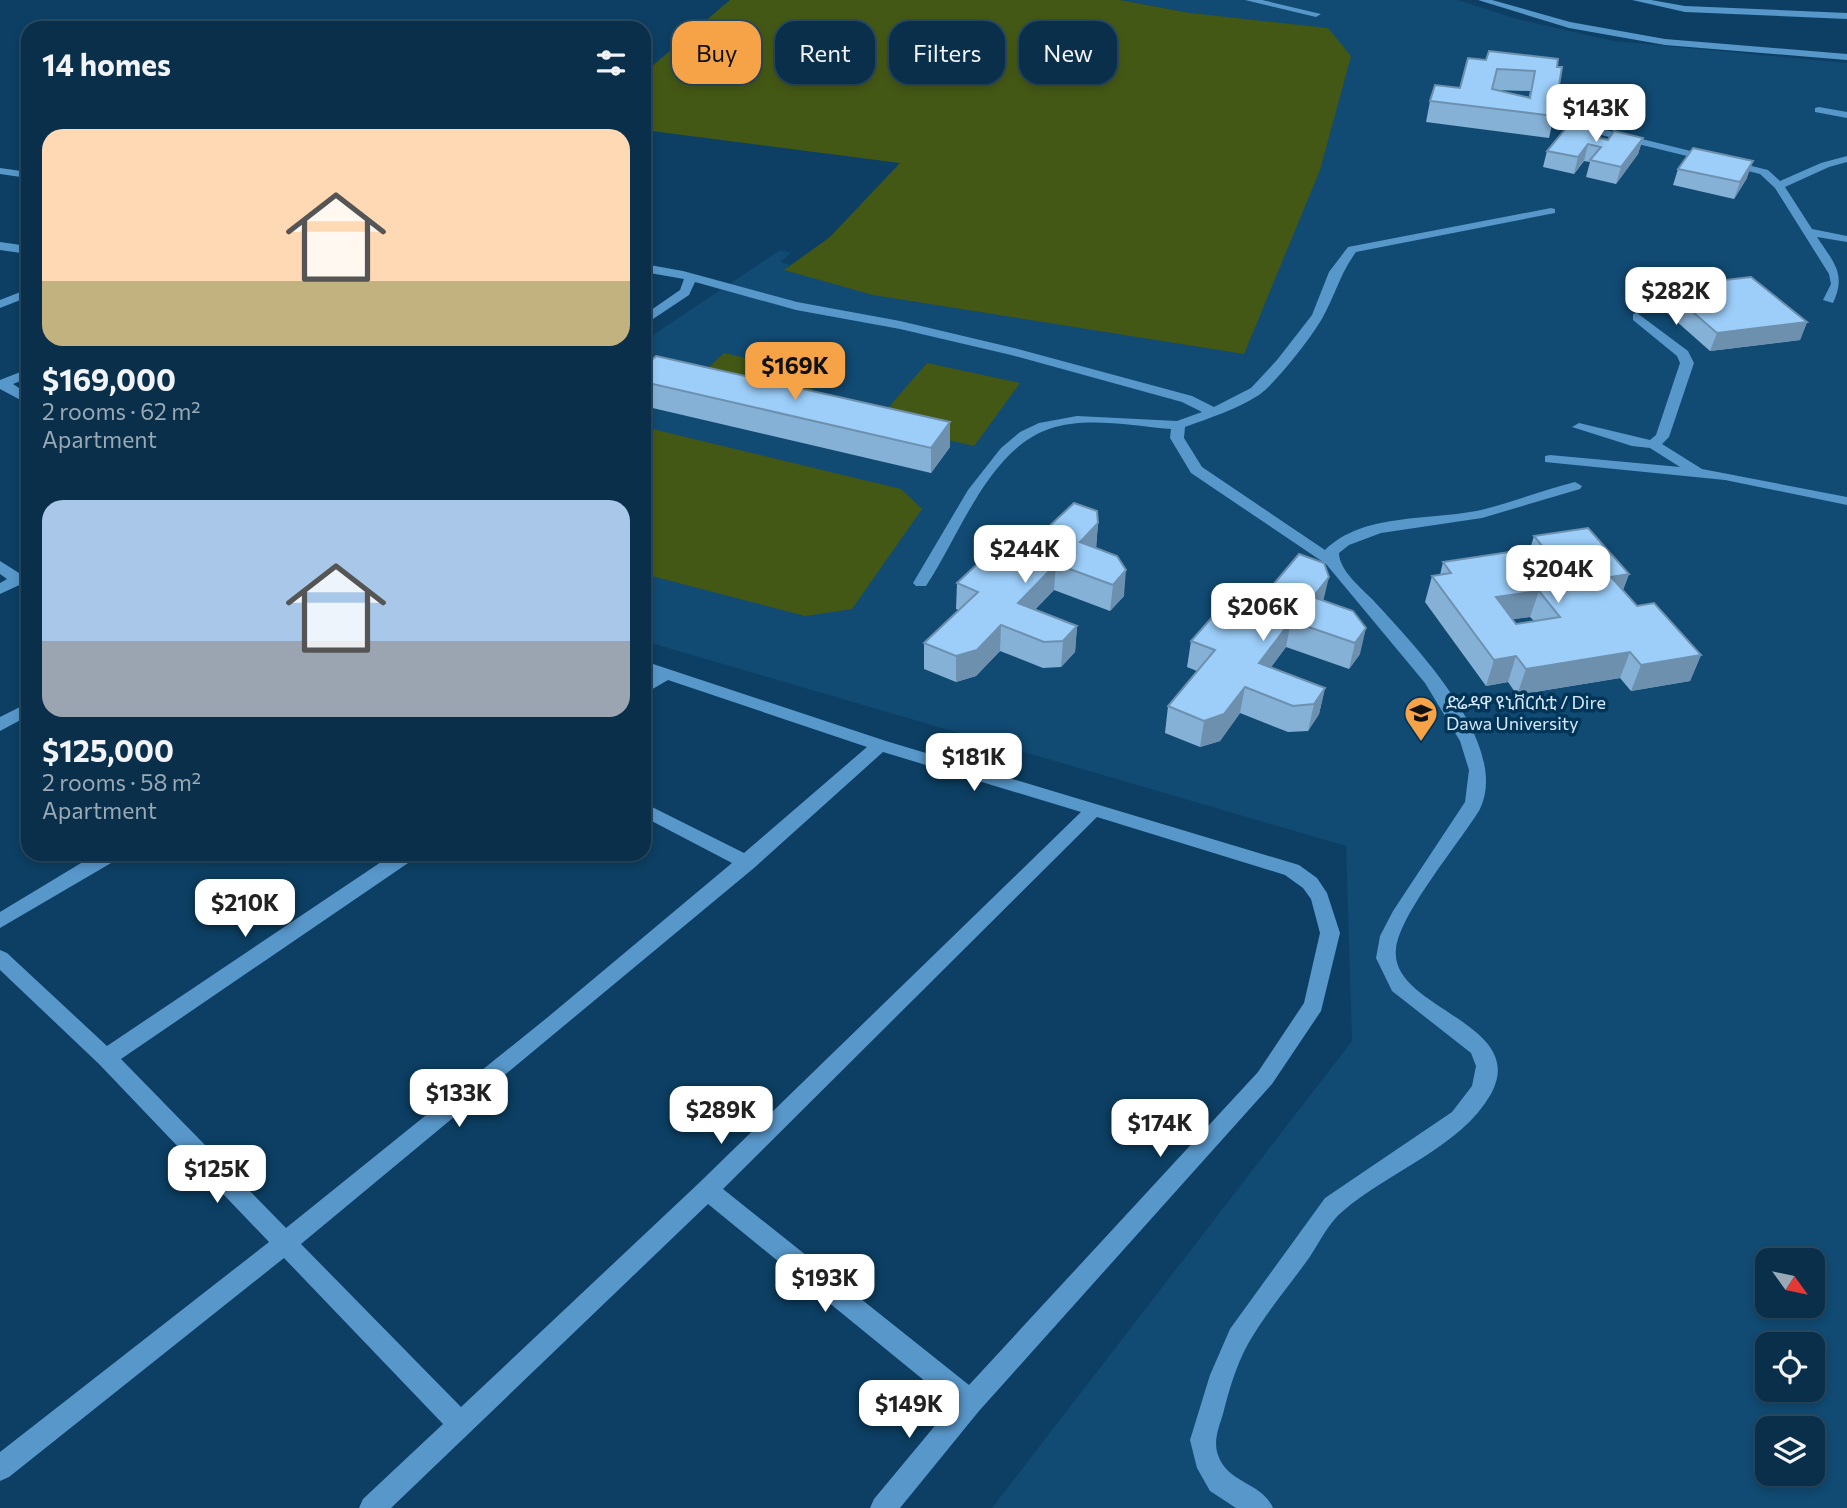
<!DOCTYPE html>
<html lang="en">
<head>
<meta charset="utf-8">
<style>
	:root { --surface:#092f4a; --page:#123751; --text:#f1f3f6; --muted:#99a9b5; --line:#294a62; --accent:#f6a247 }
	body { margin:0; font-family:Commissioner,"Noto Sans Ethiopic",sans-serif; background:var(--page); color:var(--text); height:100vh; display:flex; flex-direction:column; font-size:26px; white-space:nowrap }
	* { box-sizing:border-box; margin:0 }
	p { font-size:23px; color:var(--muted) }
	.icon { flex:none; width:38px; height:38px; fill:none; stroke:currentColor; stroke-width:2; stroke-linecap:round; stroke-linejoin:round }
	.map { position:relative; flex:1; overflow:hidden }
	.side { position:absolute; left:21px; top:21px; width:630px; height:840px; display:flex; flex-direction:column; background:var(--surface); border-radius:21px; box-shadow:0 4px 10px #0003,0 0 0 2px var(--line) }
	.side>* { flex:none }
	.guide { position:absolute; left:672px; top:21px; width:665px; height:63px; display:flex; gap:14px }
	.needle { width:46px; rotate:123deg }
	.buttons { position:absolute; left:1755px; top:1248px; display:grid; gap:14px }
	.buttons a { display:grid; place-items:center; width:70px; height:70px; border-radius:14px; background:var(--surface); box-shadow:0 4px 10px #0003,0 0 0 2px var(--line); font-size:35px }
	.price { position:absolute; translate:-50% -60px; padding:0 16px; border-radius:14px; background:#fff; color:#222; font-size:23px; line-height:46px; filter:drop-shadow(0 2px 4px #0008) }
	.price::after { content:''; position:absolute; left:50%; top:42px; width:21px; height:16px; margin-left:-10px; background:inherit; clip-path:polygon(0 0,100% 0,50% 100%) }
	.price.active { background:var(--accent); color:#111 }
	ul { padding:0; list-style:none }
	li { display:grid; align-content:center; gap:14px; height:371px; padding:0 21px }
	li span { display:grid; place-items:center; height:217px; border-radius:21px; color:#555 }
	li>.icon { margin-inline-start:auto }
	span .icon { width:126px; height:126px; fill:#fffc; stroke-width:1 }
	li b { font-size:30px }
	h2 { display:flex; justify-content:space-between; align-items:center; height:84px; padding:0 21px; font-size:30px }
	.tag { padding:0 24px; border-radius:21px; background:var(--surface); box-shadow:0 4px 10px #0003,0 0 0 2px var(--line); font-size:24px; line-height:63px }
	.tag.active { background:var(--accent); color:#111 }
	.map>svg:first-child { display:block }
	.built { fill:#114a72; fill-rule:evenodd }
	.green { fill:#445815 }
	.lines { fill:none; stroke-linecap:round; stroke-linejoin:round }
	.minor { fill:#5897ca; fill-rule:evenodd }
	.wall { fill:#86b1d6; fill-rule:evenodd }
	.shaded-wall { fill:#6d90ae }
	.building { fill:#9ccef9; stroke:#6d90ae; stroke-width:2; fill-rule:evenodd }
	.labels { text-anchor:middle; stroke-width:7; stroke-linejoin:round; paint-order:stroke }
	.poi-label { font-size:18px; fill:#d6e8f9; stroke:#003558; text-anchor:start }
</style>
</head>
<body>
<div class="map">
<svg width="1847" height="1508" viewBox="0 0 1847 1508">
	<rect width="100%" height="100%" fill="#0c3f63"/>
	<path class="built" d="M1120,0H1458L1517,19L1614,41L1847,63V1508H992L1352,1041L1346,846L644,641V341L780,250L791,253L780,262L790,265L785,269L1190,13ZM1768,1260H1813V1306H1768ZM1768,1344H1813V1390H1768ZM1768,1428H1813V1474H1768Z"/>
	<g class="green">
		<polygon points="730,0 1120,0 1190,13 1328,28 1351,56 1320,170 1244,354 873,295 784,270 830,237 900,163 644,130 644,73"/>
		<polygon points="724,353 825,376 800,403 696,379"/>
		<polygon points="927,363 1020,383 974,446 875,423"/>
		<polygon points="644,427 901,489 922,509 852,609 805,616 644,574"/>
	</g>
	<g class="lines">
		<g class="minor">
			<polygon points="1245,0 1262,0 1321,14 1316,17"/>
			<polygon points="1478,0 1492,0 1570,22 1665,39 1847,54 1847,60 1665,45 1569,28"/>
			<polygon points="1632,0 1651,0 1685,6 1847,13 1847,19 1685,12"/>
			<polygon points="1819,107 1847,112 1847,118 1815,112 1815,108"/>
			<path d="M1585,125L1768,170L1780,181L1821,163L1847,156V162L1829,167L1785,187L1812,229L1847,236V242L1817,237C1833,262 1847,273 1833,303L1823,300L1831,284L1829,274L1775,188L1760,174L1581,130L1580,128Z"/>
			<polygon points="0,168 28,172 28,178 0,174"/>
			<path d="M1551,208L1555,209V213L1356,252C1340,274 1337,291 1324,315C1315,333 1276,383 1259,395C1237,409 1210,418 1185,427L1184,438L1202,467L1325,550C1364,512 1431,521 1481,510C1513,502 1543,490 1575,482L1582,486L1580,489L1482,518L1381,533L1349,545L1339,553C1339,570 1361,588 1373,600C1414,645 1511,744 1480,809C1459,844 1400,913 1396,949C1389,1009 1530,1022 1491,1094C1461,1147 1388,1172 1343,1211C1329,1222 1319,1243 1309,1258C1289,1286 1265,1314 1248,1344C1236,1366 1229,1390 1223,1414C1219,1427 1213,1441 1218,1455C1227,1483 1263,1483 1273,1508H1236L1210,1491L1197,1468L1190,1440L1210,1375L1230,1329L1325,1198L1452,1112L1472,1086L1476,1066L1471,1053L1392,991L1376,958L1380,936L1393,911L1465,802L1469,770L1460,741L1425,683L1326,564L1191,473L1170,438L1171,429C1132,426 1086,416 1049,429C988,450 959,537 926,586H916L913,583L968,490L1001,448L1020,432L1039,423L1077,416L1177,421L1202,412L1182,402L1011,355L900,329L796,310L695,282L689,295L644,325V315L680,290L684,279L644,272V264L683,271L797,302L900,321L1014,348L1192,396L1214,407L1251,388L1277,360L1312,315L1329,272L1348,247Z"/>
			<polygon points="0,242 28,246 28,254 0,250"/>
			<polygon points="28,289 28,297 0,308 0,300"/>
			<polygon points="1637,313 1688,351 1694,363 1669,437 1662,444 1702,469 1847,497 1847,505 1725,480 1545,462 1545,456 1550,455 1680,467 1650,448 1632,446 1572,427 1579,423 1650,440 1656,435 1680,363 1677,356 1633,320 1633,314"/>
			<polygon points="28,369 28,378 13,384 28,394 28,404 0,389 0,380"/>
			<polygon points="0,561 19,573 28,570 28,581 0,594 0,583 7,579 0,574"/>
			<path d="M644,661L886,741L1299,865L1317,878L1327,893L1340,933L1321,1011L1272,1084L979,1411L900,1508H870L874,1499L953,1404L708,1204L391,1508H359L363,1499L443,1424L284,1258L9,1477L0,1481V1452L269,1242L99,1064L0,970V950L7,953L107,1046L393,854H416L414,859L121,1059L286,1228L548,1017L732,863L644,817V803L744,853L867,747L668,680L644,694V681L653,675L644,672ZM883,752L1081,812L699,1183L461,1407L301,1244L754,868ZM1097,817L1285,875L1303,888L1311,899L1320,933L1304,1003L1258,1072L969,1385L723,1189Z"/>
			<polygon points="28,703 28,716 0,731 0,717"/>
			<polygon points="96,854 120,854 118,859 0,928 0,912"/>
		</g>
	</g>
	<g class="wall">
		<path d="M1468,58L1557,67L1554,116L1549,138L1426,122L1430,101L1460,88ZM1493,90L1530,91L1529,97Z"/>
		<polygon points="1603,129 1600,138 1608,140 1643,138 1638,154 1616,184 1586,177 1590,162 1584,161 1574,174 1543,167 1547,151"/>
		<polygon points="1678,169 1747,178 1734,199 1673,185"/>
		<polygon points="1664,287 1807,322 1800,340 1710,351 1658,305"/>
		<polygon points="644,367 950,422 950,447 931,473 644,406"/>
		<polygon points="1098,523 1096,548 1124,596 1110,611 1054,590 1035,609 1077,626 1075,652 1061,667 1043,668 1000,651 976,676 956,682 924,669 924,643 959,610 956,609 957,583 1024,550"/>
		<path d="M1534,536L1629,574L1623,590L1637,606L1701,655L1690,681L1631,691L1620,678L1517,695L1508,682L1486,686L1425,602L1432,576L1440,575L1443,562L1530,549ZM1530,617L1534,621L1516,624L1513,619Z"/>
		<polygon points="1324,601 1353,611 1360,654 1349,669 1286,647 1271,667 1325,688 1319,714 1308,731 1288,732 1240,713 1220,741 1200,747 1165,733 1168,706 1197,671 1187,667 1191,641 1256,605"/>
	</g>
	<g class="shaded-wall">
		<polygon points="1643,138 1638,154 1616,184 1621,167"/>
		<polygon points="1588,144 1584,161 1574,174 1578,157"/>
		<polygon points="1753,161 1747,178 1734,199 1740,182"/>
		<polygon points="1807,322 1800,340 1710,351 1717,333"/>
		<polygon points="950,422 950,447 931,473 931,448"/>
		<polygon points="1098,523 1096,549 1080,542"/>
		<polygon points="1056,564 1054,590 1017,629 1018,603"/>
		<polygon points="1126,570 1124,596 1110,611 1113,585"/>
		<polygon points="1629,574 1619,599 1611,577"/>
		<polygon points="1329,577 1323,602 1313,597"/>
		<polygon points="1539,591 1530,617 1488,623 1496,597"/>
		<polygon points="1291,621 1286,647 1255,689 1259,663"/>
		<polygon points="1001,625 1000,651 976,676 956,682 956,656"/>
		<polygon points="1077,626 1075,652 1061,667 1063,641"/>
		<polygon points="1366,628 1360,654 1349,669 1355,643"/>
		<polygon points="1630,652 1620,678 1517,695 1526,669"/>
		<polygon points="1701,655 1690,681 1631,691 1641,665"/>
		<polygon points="1516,656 1508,682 1486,686 1494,660"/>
		<polygon points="1245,687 1240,713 1220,741 1200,747 1204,721"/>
		<polygon points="1325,688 1319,714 1308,731 1314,704"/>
	</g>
	<g class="building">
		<path d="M1489,51L1558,59L1557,67H1562L1554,116L1430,101L1435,85L1460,88L1468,58L1486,60ZM1497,69L1535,71L1530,98L1492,89Z"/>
		<polygon points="1571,122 1603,129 1595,137 1608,140 1614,131 1643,138 1621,167 1590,160 1601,147 1588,144 1578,157 1547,151"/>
		<polygon points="1693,148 1753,161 1740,182 1678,169"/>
		<polygon points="1751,277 1807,322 1717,333 1664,287"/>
		<polygon points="656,356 950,422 931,448 644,382 644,367"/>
		<polygon points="1074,503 1097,511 1098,523 1080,542 1117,556 1126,570 1113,585 1056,564 1018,603 1077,626 1063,641 1044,642 1001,625 977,650 956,656 924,643 978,592 957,583 1002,541 1024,550"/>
		<path d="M1588,528L1629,574L1611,577L1637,606L1654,603L1701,655L1641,665L1630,652L1526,669L1516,656L1494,660L1432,576L1451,573L1443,562L1543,547L1534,536ZM1539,591L1560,617L1516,624L1496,597Z"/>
		<polygon points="1299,554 1324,563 1329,577 1313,597 1353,611 1366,628 1355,643 1291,621 1259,663 1325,688 1314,704 1293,706 1245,687 1224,714 1204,721 1168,706 1215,650 1191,641 1231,596 1256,605"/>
	</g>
	<defs>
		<symbol id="university-pin" viewBox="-11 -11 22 30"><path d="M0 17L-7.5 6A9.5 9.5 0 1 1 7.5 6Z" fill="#f6a247" stroke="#003558"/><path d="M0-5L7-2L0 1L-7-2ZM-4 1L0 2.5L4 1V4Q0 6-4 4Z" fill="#111"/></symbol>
	</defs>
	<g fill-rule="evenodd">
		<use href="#university-pin" x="1402" y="694" width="38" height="52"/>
	</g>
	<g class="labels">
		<g class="poi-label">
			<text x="1446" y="709">ድሬዳዋ ዩኒቨርሲቲ / Dire<tspan x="1446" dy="21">Dawa University</tspan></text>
		</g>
	</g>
</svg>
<div class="buttons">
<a><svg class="needle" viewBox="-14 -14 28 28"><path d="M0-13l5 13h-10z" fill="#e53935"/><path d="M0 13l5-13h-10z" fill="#99a9b5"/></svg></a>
<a><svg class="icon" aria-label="locate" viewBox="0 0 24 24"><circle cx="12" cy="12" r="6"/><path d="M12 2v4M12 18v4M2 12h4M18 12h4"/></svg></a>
<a><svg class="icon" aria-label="layers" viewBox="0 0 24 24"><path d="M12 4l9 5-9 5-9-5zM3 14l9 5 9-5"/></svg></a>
</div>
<b class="price" style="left:1596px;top:144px">$143K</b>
<b class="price" style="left:1676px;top:327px">$282K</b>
<b class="price active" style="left:795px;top:402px">$169K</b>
<b class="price" style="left:1025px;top:585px">$244K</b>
<b class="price" style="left:1558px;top:605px">$204K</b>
<b class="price" style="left:1263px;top:643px">$206K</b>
<b class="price" style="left:974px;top:793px">$181K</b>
<b class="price" style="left:245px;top:939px">$210K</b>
<b class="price" style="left:459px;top:1129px">$133K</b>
<b class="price" style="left:721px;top:1146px">$289K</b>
<b class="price" style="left:1160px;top:1159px">$174K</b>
<b class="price" style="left:217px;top:1205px">$125K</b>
<b class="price" style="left:825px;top:1314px">$193K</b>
<b class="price" style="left:909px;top:1440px">$149K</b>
<div class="guide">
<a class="tag active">Buy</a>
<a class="tag">Rent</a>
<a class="tag">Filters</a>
<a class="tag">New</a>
</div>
<section class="side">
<h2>14 homes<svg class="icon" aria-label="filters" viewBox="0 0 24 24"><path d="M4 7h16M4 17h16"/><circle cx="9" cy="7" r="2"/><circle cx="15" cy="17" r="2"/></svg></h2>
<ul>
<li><span style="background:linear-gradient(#ffd9b3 70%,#c2b280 0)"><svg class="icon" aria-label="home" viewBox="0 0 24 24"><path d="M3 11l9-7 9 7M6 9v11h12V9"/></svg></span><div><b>$169,000</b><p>2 rooms · 62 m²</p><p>Apartment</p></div></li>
<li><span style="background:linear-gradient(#a9c7e8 65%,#9aa5b1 0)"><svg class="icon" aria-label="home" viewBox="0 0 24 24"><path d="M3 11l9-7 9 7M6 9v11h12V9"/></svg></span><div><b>$125,000</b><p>2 rooms · 58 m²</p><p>Apartment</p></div></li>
</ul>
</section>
</div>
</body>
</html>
